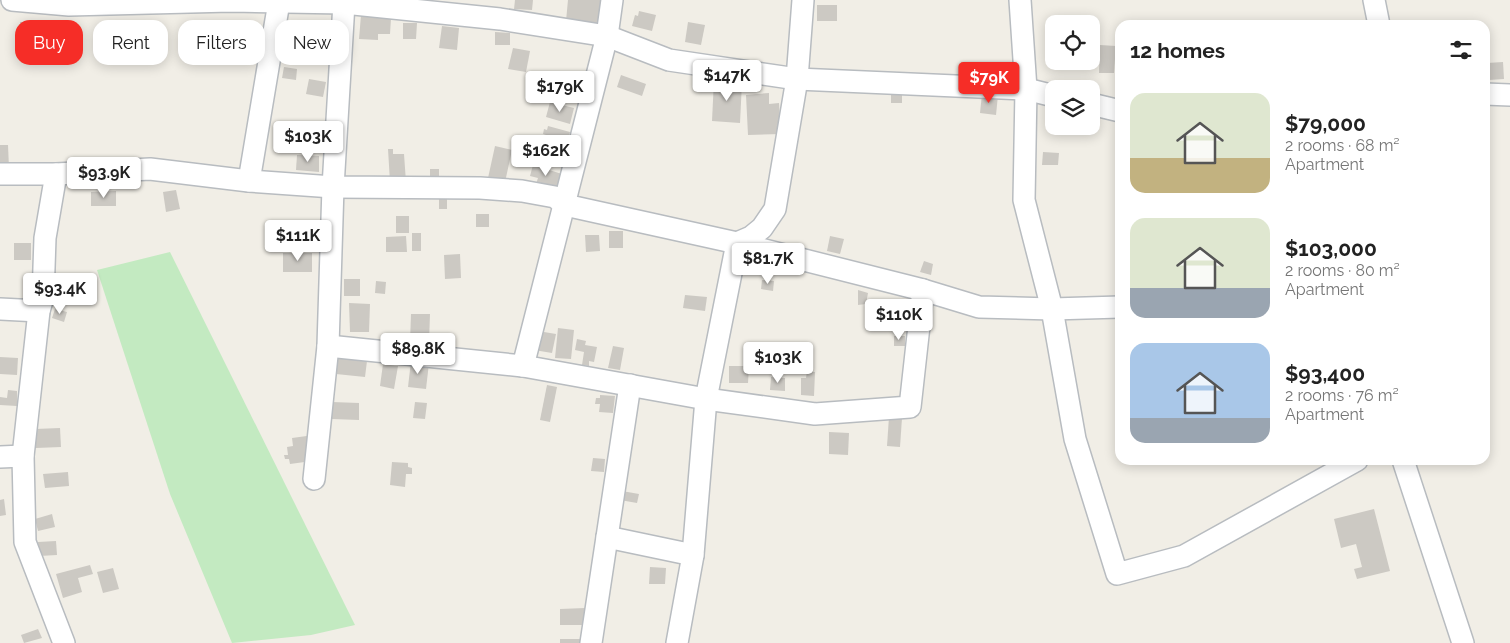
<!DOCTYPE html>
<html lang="en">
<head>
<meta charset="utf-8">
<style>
	:root { --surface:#fff; --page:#f2f2f2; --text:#222; --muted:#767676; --accent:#f62d27 }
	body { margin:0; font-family:Raleway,sans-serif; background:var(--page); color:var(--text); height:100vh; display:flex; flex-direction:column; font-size:19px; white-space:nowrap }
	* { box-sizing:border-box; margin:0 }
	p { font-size:16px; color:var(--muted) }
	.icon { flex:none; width:28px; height:28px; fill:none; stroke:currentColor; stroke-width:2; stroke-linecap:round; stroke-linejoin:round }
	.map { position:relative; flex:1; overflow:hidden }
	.drawer { position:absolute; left:1115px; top:20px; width:375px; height:445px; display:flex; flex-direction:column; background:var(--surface); border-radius:15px; box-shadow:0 2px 12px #0003 }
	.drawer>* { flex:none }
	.top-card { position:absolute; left:15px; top:20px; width:475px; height:45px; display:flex; gap:10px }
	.tools { position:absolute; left:1045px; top:15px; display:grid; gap:10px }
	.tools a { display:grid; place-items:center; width:55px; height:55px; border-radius:10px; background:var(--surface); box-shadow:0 2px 12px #0003; font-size:25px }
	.price { position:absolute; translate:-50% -42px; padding:0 11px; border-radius:5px; background:#fff; color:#222; font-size:16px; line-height:32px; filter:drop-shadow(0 1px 2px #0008) }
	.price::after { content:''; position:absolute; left:50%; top:30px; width:15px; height:11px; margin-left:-8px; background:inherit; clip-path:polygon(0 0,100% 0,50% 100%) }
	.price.selected { background:var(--accent); color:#fff }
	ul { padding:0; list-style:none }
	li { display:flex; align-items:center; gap:15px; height:125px; padding:0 15px }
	li span { display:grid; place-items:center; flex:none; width:140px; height:100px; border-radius:15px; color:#555 }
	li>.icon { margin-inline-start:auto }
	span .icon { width:60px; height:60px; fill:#fffc; stroke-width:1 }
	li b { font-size:21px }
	h2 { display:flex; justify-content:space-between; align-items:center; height:60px; padding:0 15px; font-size:21px }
	.pill { padding:0 18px; border-radius:15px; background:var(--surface); box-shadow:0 2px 12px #0003; font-size:18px; line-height:45px }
	.pill.selected { background:var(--accent); color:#fff }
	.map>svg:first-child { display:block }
	.green { fill:#c3eac1 }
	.building { fill:#ccc9c3 }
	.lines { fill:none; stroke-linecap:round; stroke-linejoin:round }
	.minor-casing { stroke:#b8bcc0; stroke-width:24 }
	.minor { stroke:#fff; stroke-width:21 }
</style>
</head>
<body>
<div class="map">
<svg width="1510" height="643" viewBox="0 0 1510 643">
	<rect width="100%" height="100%" fill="#f1eee6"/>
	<polygon class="green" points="170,252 355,625 311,635 232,643 170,494 97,270"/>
	<g class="building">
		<polygon points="515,0 533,0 532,10 514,9"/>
		<polygon points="568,0 604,0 601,25 566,21"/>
		<rect x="817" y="5" width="20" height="16"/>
		<polygon points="639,11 656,15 652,31 632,26 635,15 638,16"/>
		<polygon points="361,15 391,18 390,34 378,34 378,40 359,39"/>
		<polygon points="20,22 35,22 35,40 21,41"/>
		<polygon points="688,22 705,25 701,45 685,42"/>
		<polygon points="403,23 417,23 416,39 403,39"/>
		<polygon points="442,26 459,28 457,50 439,48"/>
		<polygon points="495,32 510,33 510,45 495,45"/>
		<polygon points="1100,45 1116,46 1114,73 1099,73"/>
		<polygon points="309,46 320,46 321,51 309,52"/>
		<polygon points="513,48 530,51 526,72 508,69"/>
		<polygon points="1503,62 1504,79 1489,80 1487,63"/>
		<polygon points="284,67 297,69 296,80 282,78"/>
		<polygon points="621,75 646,84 642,96 617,87"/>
		<polygon points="309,79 326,82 323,97 306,94"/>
		<polygon points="714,80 742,82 740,123 712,121"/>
		<polygon points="769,93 769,104 779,103 781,134 748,135 746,95"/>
		<rect x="891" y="93" width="11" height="10"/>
		<polygon points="982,94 998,95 996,115 980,113"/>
		<polygon points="550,102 574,108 570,124 546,117"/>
		<polygon points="548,126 570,132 565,149 544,143 546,135 543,134 544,129 547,130"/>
		<polygon points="299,127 316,128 315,140 298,139"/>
		<polygon points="0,145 8,145 9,168 0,168"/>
		<polygon points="495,146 512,150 505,182 488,178"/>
		<polygon points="388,149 393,149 393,154 404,154 406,182 390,182"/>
		<polygon points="1043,152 1059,153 1058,165 1042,165"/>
		<rect x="548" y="154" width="9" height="10"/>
		<polygon points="297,155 319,156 319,172 296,170"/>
		<polygon points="533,165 562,174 558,190 536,184 538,178 530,176"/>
		<rect x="430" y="169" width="9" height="9"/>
		<polygon points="176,190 180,209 166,212 163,192"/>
		<polygon points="116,191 116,206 91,206 91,192"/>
		<rect x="439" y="198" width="8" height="11"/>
		<rect x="476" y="214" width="13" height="13"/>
		<rect x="396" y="216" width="13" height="17"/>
		<rect x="609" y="231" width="14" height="17"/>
		<rect x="412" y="233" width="9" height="18"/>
		<polygon points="585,235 599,235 600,251 586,252"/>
		<polygon points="406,236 407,252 386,252 386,237"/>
		<polygon points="830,236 844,239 840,254 827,251"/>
		<rect x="14" y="243" width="17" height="17"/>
		<rect x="283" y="253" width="29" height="19"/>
		<polygon points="460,254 461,278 445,279 444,255"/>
		<polygon points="924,261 933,264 931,275 920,272"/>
		<rect x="344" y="279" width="16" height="17"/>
		<polygon points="762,280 774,281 773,291 761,289"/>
		<polygon points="376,281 386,282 385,294 375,293"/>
		<rect x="53" y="287" width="21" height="15"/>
		<polygon points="858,290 868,293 866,304 858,305"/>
		<polygon points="685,295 707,297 705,311 683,308"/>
		<polygon points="349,303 370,304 369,332 350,332"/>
		<polygon points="55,309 67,312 64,322 52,318"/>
		<polygon points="411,314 430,314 429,342 410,342"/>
		<polygon points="558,328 574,330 571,359 555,358"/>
		<polygon points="538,331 556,334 552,353 534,350"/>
		<rect x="894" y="336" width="11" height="10"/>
		<polygon points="577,339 586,341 585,345 597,347 594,362 589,361 589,366 582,365 584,352 575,350"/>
		<polygon points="613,346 624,348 620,370 608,368"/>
		<polygon points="0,357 18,358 17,375 0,374"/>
		<polygon points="338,358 367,361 365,377 336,374"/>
		<polygon points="411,361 429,363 426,389 408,387"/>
		<polygon points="383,364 398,366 394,389 380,386"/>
		<polygon points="729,366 749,366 748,383 729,383"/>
		<polygon points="807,371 815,372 814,396 801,395 801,378 806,378"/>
		<polygon points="771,377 785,378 785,391 770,390"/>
		<polygon points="547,385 557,387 550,422 540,420"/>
		<polygon points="8,390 17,391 17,406 0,405 0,397 7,398"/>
		<polygon points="600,395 615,396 613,413 599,412 600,404 595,404 596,398 600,398"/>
		<polygon points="332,402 359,403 359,420 332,419"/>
		<polygon points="415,402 427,403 425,419 413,418"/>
		<polygon points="889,417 902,418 900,447 887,446"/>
		<polygon points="60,428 61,447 36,448 35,429"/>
		<polygon points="829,432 849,433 848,455 829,454"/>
		<polygon points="314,435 312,461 290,464 289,459 285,459 284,455 288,455 287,447 293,446 292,438"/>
		<polygon points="593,458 605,459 604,472 591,471"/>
		<polygon points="392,462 408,463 408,467 412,468 412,474 406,474 405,487 390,485"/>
		<polygon points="68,472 69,486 45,488 43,474"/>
		<polygon points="622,491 639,494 637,503 620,500"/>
		<polygon points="4,499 6,515 0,516 0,500"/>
		<polygon points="1374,509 1390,571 1357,579 1354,569 1362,567 1356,544 1341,548 1334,519"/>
		<polygon points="52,514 55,527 38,531 35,519"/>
		<polygon points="56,541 57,555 39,556 38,542"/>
		<polygon points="90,565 93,574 78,578 82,592 63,598 56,574"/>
		<polygon points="650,567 666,568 665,584 649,584"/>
		<polygon points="113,568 119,589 103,593 97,572"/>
		<polygon points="585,608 585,625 560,625 560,609"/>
		<polygon points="38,629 42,638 24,643 21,635"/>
		<rect x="560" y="639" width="21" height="4"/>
	</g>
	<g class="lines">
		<defs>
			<g id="minor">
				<polyline points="12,0 69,5 231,1 344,3 500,19 607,36 669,60 797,79 1026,89 1054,96"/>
				<polyline points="1020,0 1026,89 1024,200 1052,309 1075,439 1117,574 1184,556 1357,460"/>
				<polyline points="1374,0 1379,25"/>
				<polyline points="1485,94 1510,95"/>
				<polyline points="1091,104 1120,111"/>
				<polyline points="0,174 56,174 150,169 249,181 333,187 480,188 522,191 555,197 565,205 737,243 923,290 979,307 1052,309 1120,307"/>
				<polyline points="56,174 45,238 43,297 39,311 23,456 25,542 64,643"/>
				<polyline points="249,181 279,2"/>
				<polyline points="0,309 39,311"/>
				<polyline points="328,346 523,366 706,399 815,414 910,407 923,290"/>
				<polyline points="523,366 607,36 612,0"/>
				<polyline points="0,457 23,456"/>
				<polyline points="1403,460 1463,643"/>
				<polyline points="314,479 328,346 333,187 344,3"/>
				<polyline points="607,537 693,555"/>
				<polyline points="591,643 630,385"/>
				<polyline points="677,643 693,555 706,399 737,243 751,237 762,228 775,209 797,79 803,0"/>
			</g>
		</defs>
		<use href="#minor" class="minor-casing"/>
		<use href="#minor" class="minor"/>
	</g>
</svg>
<div class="tools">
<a><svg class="icon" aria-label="locate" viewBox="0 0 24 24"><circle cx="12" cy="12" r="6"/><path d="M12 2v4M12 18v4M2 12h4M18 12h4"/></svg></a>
<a><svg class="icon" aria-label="layers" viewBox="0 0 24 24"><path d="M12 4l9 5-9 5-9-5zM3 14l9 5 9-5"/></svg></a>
</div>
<b class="price" style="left:727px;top:102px">$147K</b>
<b class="price selected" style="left:989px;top:104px">$79K</b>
<b class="price" style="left:560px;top:113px">$179K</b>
<b class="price" style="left:308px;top:163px">$103K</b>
<b class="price" style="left:546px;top:177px">$162K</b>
<b class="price" style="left:104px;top:199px">$93.9K</b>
<b class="price" style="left:298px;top:262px">$111K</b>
<b class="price" style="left:768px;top:285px">$81.7K</b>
<b class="price" style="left:60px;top:315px">$93.4K</b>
<b class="price" style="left:899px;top:341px">$110K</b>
<b class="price" style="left:418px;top:375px">$89.8K</b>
<b class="price" style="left:778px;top:384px">$103K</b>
<div class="top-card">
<a class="pill selected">Buy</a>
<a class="pill">Rent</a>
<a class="pill">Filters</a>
<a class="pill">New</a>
</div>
<section class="drawer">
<h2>12 homes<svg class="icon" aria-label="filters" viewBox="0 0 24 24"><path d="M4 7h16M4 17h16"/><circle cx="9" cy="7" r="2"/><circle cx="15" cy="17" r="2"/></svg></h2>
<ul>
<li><span style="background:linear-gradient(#dfe7d0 65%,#c2b280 0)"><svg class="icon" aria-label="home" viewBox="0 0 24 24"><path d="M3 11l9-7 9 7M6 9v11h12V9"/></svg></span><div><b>$79,000</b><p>2 rooms · 68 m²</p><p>Apartment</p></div></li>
<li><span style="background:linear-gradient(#dfe7d0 70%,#9aa5b1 0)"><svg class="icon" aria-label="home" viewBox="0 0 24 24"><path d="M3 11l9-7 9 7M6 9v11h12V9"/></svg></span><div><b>$103,000</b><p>2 rooms · 80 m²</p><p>Apartment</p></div></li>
<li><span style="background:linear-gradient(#a9c7e8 75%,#9aa5b1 0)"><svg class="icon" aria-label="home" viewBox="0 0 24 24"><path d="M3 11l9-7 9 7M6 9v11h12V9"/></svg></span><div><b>$93,400</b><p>2 rooms · 76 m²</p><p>Apartment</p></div></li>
</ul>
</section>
</div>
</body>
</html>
